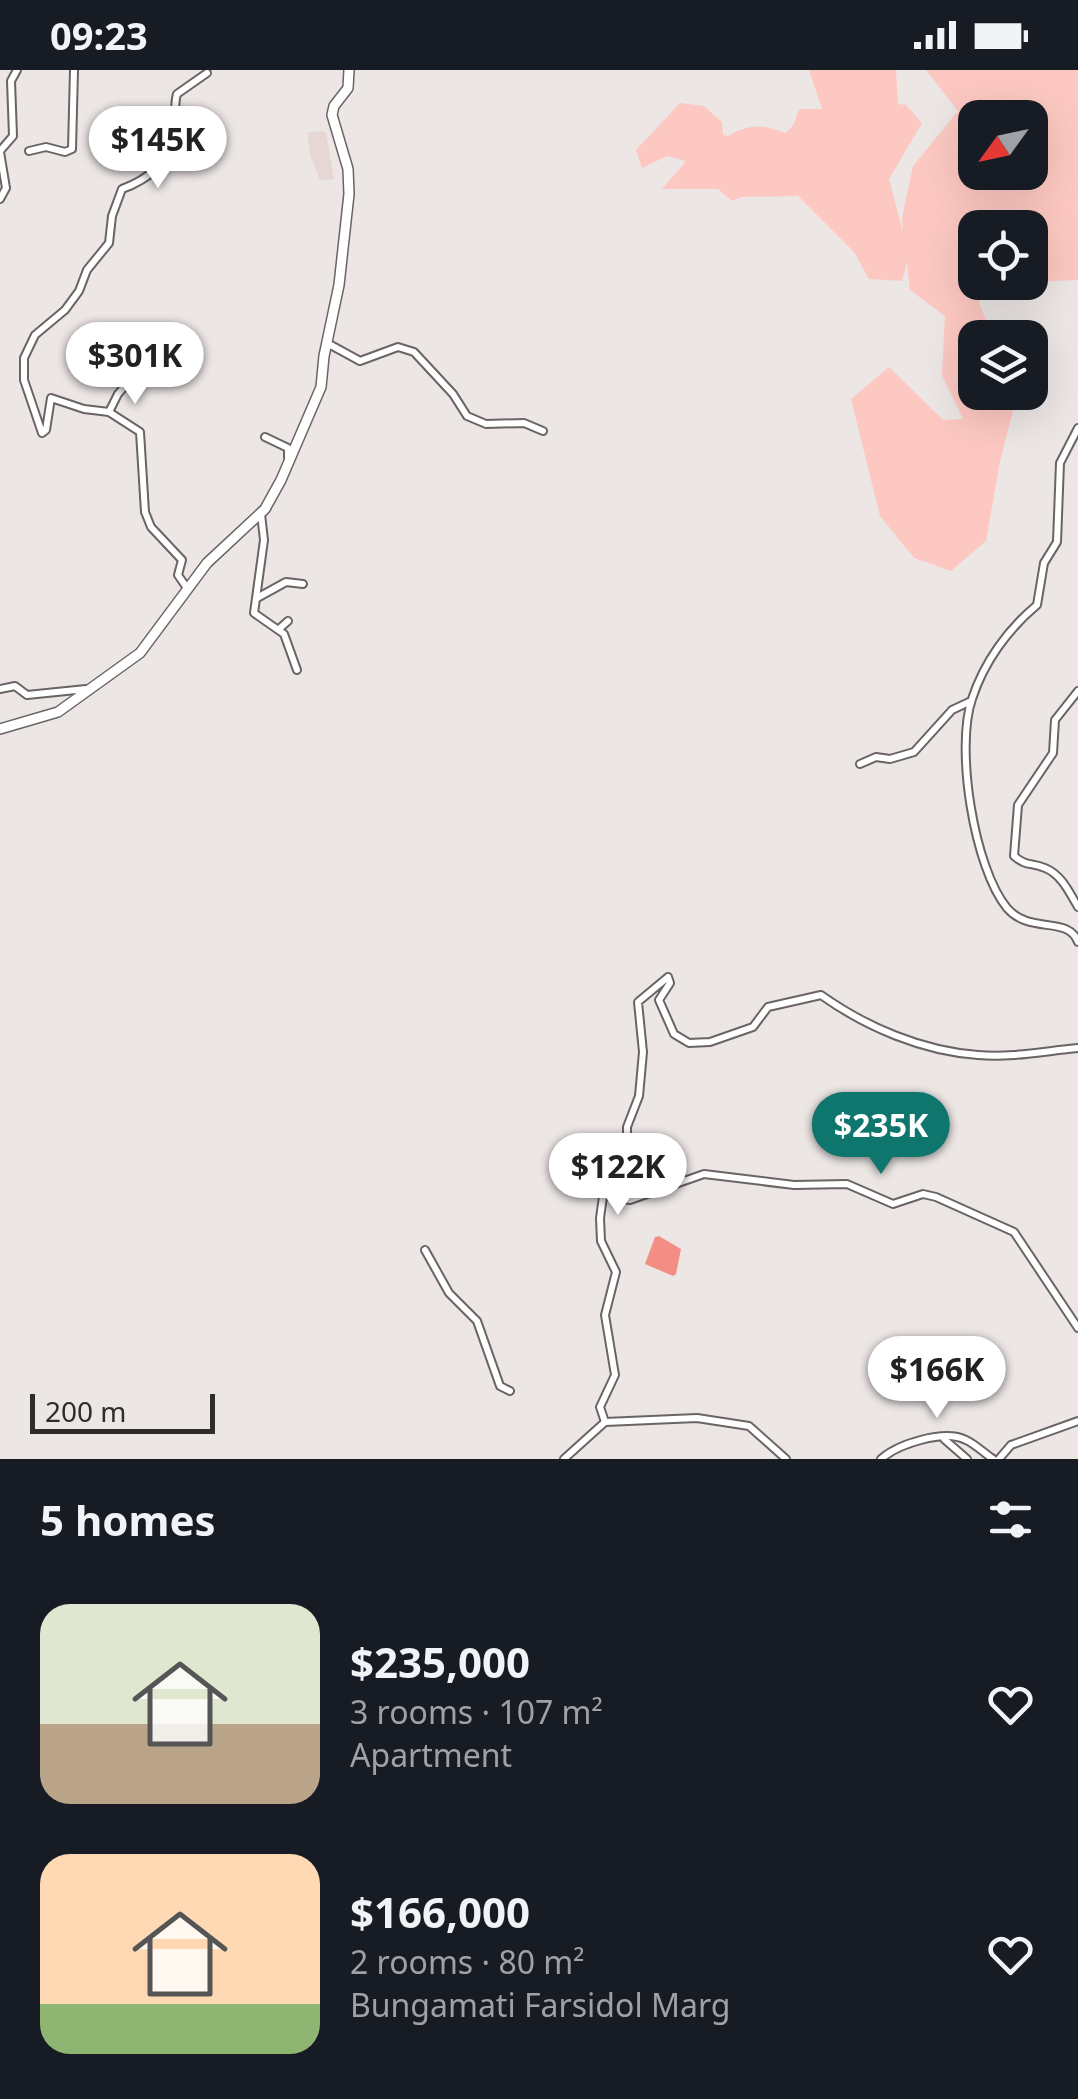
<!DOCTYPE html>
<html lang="en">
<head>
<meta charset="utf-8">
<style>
	:root { --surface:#171b24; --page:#242831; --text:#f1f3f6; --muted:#9ea1a6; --accent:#0f766e }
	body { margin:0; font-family:"Noto Sans",sans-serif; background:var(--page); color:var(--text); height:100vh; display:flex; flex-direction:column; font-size:38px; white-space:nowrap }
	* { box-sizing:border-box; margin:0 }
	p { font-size:32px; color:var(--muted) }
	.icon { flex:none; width:55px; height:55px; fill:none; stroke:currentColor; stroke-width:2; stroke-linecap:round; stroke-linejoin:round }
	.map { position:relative; height:1389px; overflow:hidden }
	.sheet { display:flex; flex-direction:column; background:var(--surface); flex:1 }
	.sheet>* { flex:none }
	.needle { width:65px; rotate:237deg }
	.fabs { position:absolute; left:958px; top:30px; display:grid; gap:20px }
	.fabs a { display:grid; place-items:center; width:90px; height:90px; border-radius:20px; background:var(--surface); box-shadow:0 10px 40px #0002; font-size:50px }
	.scale { position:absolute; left:30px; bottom:25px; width:185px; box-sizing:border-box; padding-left:10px; border:5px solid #2f2d2c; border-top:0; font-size:28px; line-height:35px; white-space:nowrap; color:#2f2d2c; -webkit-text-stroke:8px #ece6e5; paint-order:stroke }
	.price { position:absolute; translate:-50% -85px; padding:0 22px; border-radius:35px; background:#fff; color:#222; font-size:32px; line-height:65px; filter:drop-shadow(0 2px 5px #0008) }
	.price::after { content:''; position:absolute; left:50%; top:60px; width:30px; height:22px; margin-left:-15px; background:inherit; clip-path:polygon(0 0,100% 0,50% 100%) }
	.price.selected { background:var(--accent); color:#fff }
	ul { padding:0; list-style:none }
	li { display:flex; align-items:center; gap:30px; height:250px; padding:0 40px }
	li span { display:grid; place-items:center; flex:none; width:280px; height:200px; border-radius:30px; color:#555 }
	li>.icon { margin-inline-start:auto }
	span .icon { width:120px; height:120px; fill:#fffc; stroke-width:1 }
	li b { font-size:42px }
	h2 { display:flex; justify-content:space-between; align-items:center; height:120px; padding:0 40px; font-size:42px }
	.status { display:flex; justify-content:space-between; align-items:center; height:70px; padding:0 50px; background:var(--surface); direction:ltr }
	.status svg { height:28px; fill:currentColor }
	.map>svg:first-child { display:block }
	.built { fill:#e6d7d5 }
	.green { fill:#fdc8c2; fill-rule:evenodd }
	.water { fill:#f48e85 }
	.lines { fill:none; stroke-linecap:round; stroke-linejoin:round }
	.minor-casing { stroke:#6a6464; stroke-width:10 }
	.secondary-casing { stroke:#6a6464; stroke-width:12 }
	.minor { stroke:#fff; stroke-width:6 }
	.secondary { stroke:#fff; stroke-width:9 }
</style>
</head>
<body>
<div class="status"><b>09:23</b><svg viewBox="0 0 49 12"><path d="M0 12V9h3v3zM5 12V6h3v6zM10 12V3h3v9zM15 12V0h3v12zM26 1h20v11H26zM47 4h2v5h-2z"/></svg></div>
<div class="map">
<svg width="1078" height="1389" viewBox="0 0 1078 1389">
	<rect width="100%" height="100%" fill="#ece6e5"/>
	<polygon class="built" points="319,61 326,62 334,109 320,110 310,85 307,63"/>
	<path class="green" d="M809,0H896L898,34L906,35L922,53L889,109L903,162L902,148L913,96L958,41L926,0H1078V210L987,214L979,233L993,267L975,268V322L1011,323L1015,333L1000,391L986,471L951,501L914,488L880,446L851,329L889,297L943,350L963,349L942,305L945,246L910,220L907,193L902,211L869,209L854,182L798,126L741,127L732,131L718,119H662L686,91L667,86L642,98L636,80L680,33L704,36L722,52L723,65L728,66C751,53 762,55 786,63L794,54L799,39H822ZM975,48H1030V102H975ZM975,158H1030V212H975Z"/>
	<polygon class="water" points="659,1166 681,1179 676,1204 673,1206 645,1194 655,1167"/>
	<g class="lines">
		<defs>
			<g id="minor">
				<polyline points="0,81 13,66 11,11 17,0"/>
				<polyline points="29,81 46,77 65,82 72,79 74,0"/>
				<polyline points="0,82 6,118 0,129"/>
				<polyline points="327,273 360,291 398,277 414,282 453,324 467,346 486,354 524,353 543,361"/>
				<polyline points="109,342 118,324 150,287"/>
				<path d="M1078,358L1060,393L1057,472L1044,493L1037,535C1008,559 984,592 972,629C955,678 974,798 1007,838C1030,865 1068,845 1078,872"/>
				<polyline points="265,367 288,378 288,387"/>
				<polyline points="261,444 264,470 254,543 284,564 297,600"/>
				<path d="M187,518L178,505L182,490L151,457L145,442L140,362L109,342L84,339L51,328L46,360L42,363L24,310V288L35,265L65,240L79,221L87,200L109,173L112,146L122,119C147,110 172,91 176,64C177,50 173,37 177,24L207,3"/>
				<polyline points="257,528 286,512 303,514"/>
				<polyline points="279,559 288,551"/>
				<polyline points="0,619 15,616 27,625 86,619"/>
				<path d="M1078,621L1055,650L1053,683L1018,735L1014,786C1027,797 1031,792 1045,798C1062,805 1069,822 1078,837"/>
				<polyline points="860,694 876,687 890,689 914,682 952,640 969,632"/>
				<polyline points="604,1125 630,1130 704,1104 794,1115 847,1114 893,1134 923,1124 936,1127 1014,1162 1078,1258"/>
				<polyline points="425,1180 449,1223 477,1251 500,1316 510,1321"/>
				<path d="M605,1352L600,1337L615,1305L605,1245L616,1202L601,1171L600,1148L607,1098L627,1072V1057L639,1026L643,982L638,932L668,907L670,913L659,930L674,964L689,973L710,972L753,957L768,937L821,925C866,957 922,981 978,985C1011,988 1045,981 1078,978"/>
				<polyline points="944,1369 967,1389"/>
				<polyline points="564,1389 605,1352 697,1348 749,1356 786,1389"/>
				<path d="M881,1389C898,1374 944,1359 966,1370C975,1374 984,1383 993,1389"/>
				<polyline points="999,1389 1011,1375 1078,1351"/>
			</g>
			<polyline id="secondary" points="0,659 58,642 140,583 207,493 265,439 281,410 321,317 324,286 339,215 349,124 348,99 332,45 334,36 348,18 349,0"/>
		</defs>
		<use href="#minor" class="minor-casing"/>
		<use href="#secondary" class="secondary-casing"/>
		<use href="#minor" class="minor"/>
		<use href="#secondary" class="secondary"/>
	</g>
</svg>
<div class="fabs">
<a><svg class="needle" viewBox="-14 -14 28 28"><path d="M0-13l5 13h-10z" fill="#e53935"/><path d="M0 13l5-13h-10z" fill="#9ea1a6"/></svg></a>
<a><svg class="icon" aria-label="locate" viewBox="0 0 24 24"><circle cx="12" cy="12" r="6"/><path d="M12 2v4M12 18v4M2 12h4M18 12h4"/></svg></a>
<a><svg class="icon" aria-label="layers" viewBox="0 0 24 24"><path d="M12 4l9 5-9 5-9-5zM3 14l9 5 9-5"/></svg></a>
</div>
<div class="scale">200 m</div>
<b class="price" style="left:158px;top:121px">$145K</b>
<b class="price" style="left:135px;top:337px">$301K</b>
<b class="price selected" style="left:881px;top:1107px">$235K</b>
<b class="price" style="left:618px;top:1148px">$122K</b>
<b class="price" style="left:937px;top:1351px">$166K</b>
</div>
<section class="sheet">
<h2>5 homes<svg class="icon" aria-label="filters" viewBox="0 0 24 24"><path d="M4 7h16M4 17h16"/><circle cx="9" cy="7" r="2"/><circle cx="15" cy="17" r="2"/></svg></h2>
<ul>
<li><span style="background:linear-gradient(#dfe7d0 60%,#b9a48a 0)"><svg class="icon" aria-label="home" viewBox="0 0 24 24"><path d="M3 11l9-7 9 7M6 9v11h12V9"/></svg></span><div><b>$235,000</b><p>3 rooms · 107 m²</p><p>Apartment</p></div><svg class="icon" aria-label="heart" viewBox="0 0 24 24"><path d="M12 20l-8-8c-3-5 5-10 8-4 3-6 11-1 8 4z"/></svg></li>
<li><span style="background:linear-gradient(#ffd9b3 75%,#8fb573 0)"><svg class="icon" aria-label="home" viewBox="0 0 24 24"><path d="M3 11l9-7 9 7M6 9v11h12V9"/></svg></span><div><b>$166,000</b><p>2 rooms · 80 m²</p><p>Bungamati Farsidol Marg</p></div><svg class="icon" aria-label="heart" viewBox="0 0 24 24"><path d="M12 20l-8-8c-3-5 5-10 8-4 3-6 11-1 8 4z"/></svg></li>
</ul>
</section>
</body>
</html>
